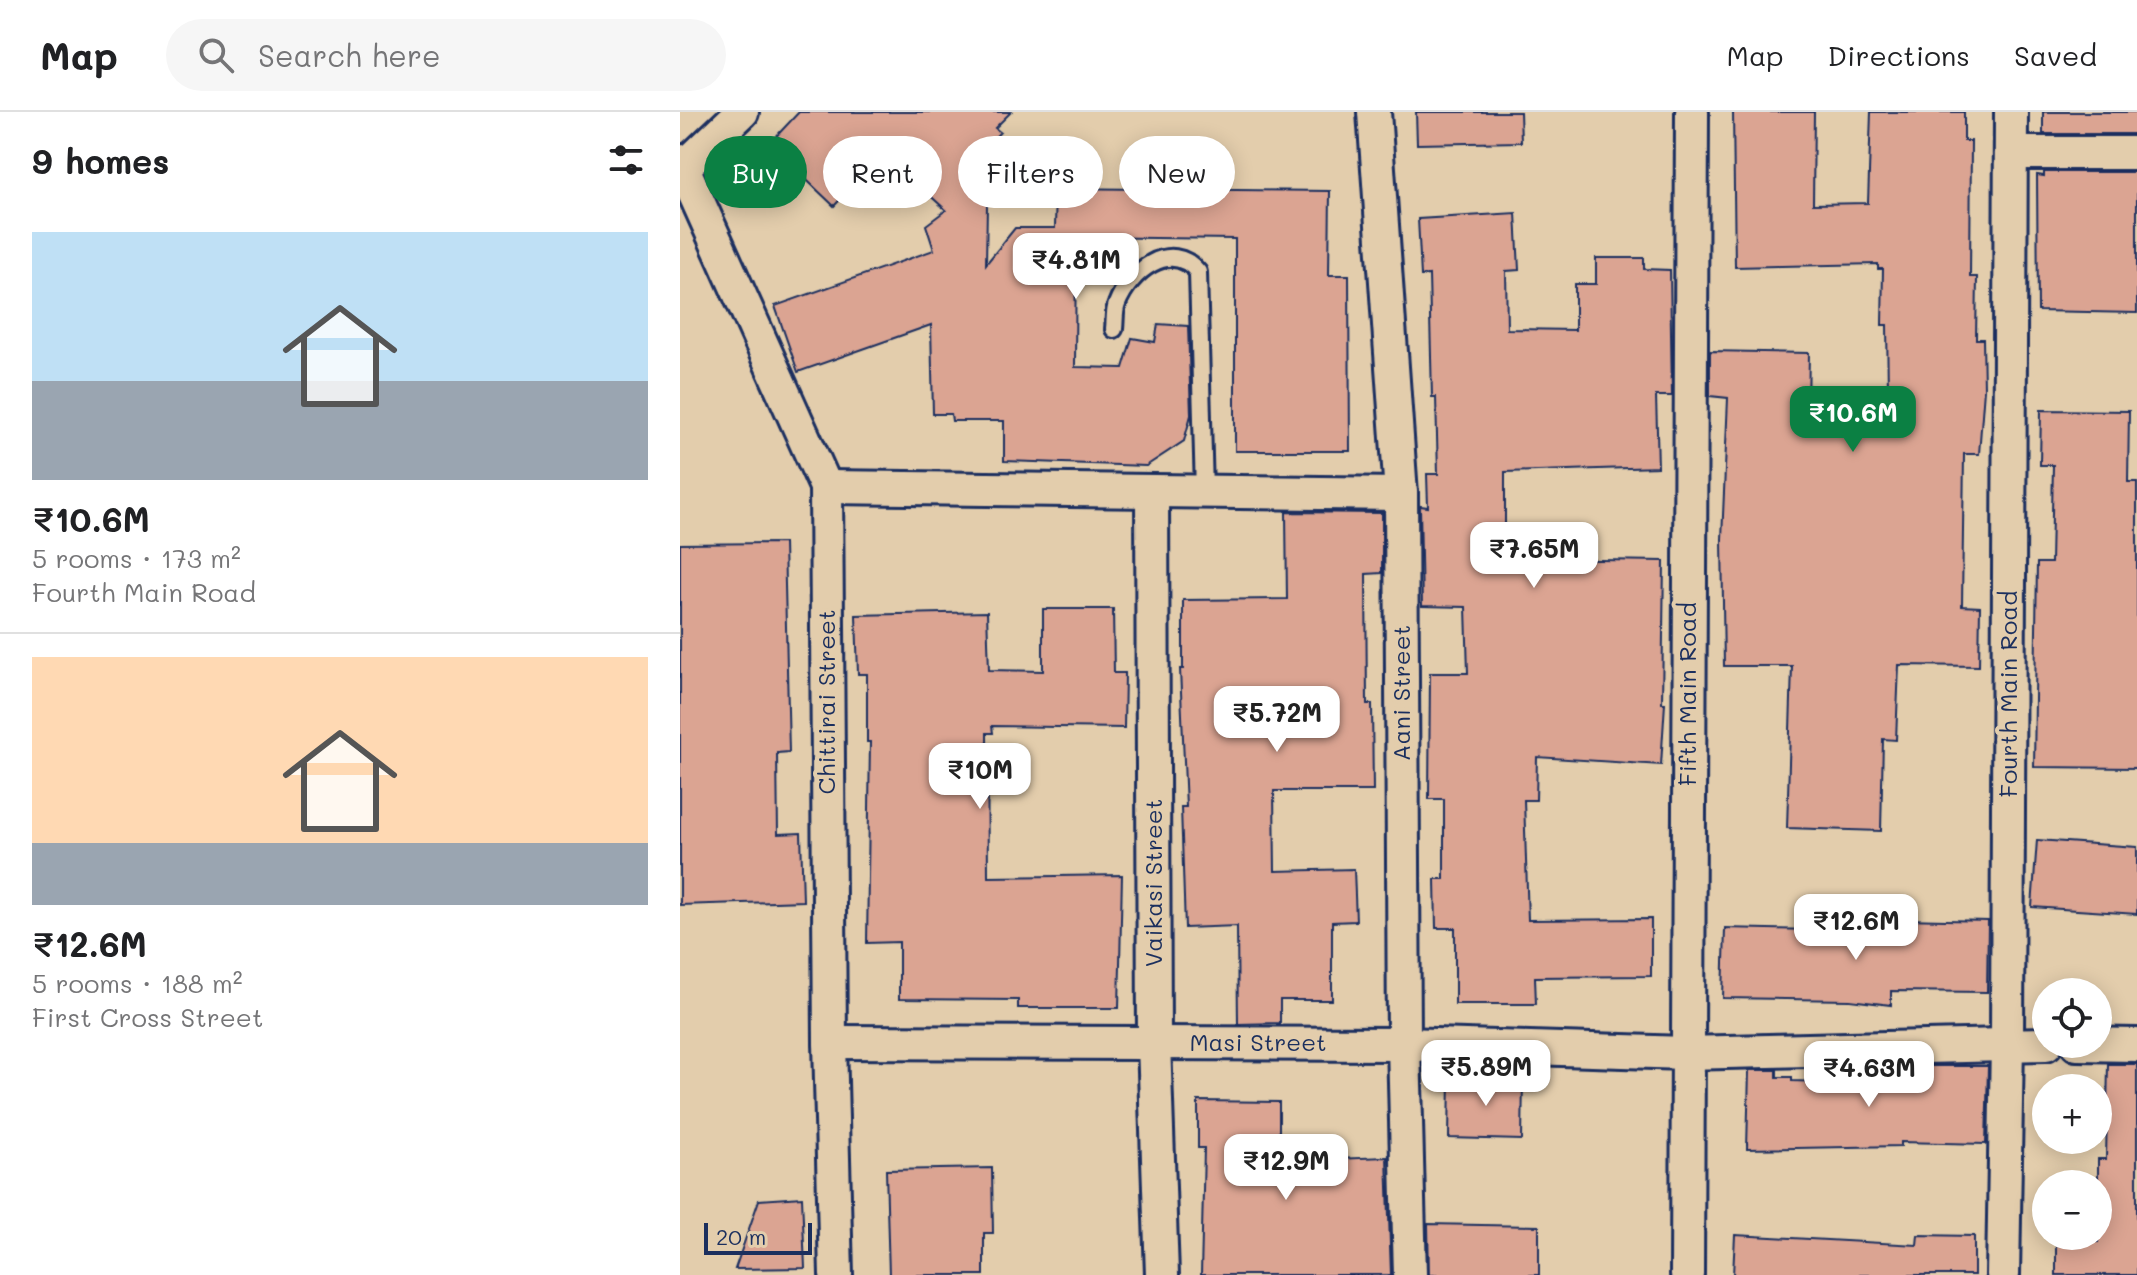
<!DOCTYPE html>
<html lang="en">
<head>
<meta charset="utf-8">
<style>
	:root { --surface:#fff; --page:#f6f6f6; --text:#202124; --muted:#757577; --line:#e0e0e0; --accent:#0b8043 }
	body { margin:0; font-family:Mali,sans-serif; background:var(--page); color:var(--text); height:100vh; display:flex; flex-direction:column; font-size:30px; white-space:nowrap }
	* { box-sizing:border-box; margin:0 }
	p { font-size:26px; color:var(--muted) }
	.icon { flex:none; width:44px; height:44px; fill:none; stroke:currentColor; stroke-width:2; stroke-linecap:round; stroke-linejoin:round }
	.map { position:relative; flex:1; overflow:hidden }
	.sheet { display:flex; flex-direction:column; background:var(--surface); width:680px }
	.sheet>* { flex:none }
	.banner { position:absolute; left:24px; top:24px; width:760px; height:72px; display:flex; gap:16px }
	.fabs { position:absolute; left:1352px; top:866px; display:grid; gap:16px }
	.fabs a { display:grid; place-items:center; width:80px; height:80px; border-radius:50%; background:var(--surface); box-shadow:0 4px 20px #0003; font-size:40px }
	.scale { position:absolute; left:24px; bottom:20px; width:108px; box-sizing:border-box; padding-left:8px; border:4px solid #1b2f5e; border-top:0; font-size:22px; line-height:28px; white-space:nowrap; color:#1b2f5e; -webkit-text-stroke:6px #e3cdac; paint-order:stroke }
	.price { position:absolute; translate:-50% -68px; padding:0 18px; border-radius:16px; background:#fff; color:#222; font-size:26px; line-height:52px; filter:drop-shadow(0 2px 4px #0008) }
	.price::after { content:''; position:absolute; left:50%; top:48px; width:24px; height:18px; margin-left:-12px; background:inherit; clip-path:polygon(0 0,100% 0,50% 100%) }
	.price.active { background:var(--accent); color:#fff }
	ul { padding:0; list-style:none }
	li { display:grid; align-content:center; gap:16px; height:424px; padding:0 32px }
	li+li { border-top:2px solid var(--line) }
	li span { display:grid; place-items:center; height:248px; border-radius:0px; color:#555 }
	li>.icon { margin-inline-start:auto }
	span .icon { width:144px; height:144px; fill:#fffc; stroke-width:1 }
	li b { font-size:34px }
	h2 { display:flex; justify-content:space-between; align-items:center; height:96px; padding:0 32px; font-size:34px }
	.pill { padding:0 28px; border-radius:36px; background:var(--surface); box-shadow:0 4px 20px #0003; font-size:28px; line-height:72px }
	.pill.active { background:var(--accent); color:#fff }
	header { display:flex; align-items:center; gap:48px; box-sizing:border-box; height:112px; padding:0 40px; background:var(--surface); border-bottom:2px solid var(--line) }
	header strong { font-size:38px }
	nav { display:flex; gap:44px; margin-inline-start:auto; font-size:28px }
	.search { width:560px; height:72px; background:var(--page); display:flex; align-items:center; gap:20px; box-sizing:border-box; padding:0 28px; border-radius:44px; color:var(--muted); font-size:30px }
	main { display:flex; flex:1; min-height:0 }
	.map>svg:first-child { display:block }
	.building { fill:#dba492; stroke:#1b2f5e; stroke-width:2 }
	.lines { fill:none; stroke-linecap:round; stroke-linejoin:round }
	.lane-casing { stroke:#1b2f5e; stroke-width:22 }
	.street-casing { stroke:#1b2f5e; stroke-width:38 }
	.lane { stroke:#e3cdac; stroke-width:16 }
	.street { stroke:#e3cdac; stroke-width:32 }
	.labels { text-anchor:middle; stroke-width:8; stroke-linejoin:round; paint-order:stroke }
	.street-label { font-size:24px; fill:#1b2f5e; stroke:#e3cdac }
</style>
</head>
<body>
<header>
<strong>Map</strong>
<div class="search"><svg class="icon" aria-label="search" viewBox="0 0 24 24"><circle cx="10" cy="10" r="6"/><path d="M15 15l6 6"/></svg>Search here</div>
<nav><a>Map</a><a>Directions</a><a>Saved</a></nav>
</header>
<main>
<section class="sheet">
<h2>9 homes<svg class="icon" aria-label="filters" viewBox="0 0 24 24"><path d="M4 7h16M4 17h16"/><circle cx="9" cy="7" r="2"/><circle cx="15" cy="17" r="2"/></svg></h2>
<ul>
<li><span style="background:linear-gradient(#bfe0f5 60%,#9aa5b1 0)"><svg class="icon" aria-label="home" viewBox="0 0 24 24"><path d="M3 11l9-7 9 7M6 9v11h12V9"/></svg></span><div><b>₹10.6M</b><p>5 rooms · 173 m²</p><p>Fourth Main Road</p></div></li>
<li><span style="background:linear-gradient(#ffd9b3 75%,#9aa5b1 0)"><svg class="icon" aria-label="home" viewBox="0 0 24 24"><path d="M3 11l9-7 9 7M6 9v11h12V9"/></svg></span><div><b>₹12.6M</b><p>5 rooms · 188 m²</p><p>First Cross Street</p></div></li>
</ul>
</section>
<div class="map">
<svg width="1457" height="1163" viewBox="0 0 1457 1163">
	<rect width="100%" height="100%" fill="#e3cdac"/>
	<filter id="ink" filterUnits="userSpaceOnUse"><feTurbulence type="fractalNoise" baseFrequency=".0125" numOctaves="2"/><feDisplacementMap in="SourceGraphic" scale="16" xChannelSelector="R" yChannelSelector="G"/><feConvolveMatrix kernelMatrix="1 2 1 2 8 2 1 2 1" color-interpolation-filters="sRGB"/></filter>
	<g filter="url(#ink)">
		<g class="building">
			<polygon points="119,0 331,0 315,16 320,20 308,33 306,152 335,116 375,116 376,76 650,79 649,163 669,163 670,339 555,339 555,127 396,125 395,255 443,256 452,226 475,230 478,212 508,214 511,303 504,329 466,354 324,349 324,309 272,309 271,302 253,302 251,213 118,260 95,194 254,138 246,113 266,98 204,42 154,94 89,32"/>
			<polygon points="736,0 840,0 841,30 737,32"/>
			<polygon points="1053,0 1134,0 1133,92 1188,91 1191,0 1284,0 1284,29 1291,29 1290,165 1297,165 1296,227 1303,227 1304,277 1299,342 1284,342 1282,494 1300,495 1299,554 1219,553 1216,628 1203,627 1201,719 1107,716 1112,554 1044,554 1042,427 1048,286 1030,284 1030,239 1129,241 1128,295 1195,295 1195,280 1208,280 1207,213 1202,213 1203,157 1198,157 1198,152 1055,155"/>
			<rect x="1363" y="0" width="94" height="22"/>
			<polygon points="1364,60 1457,60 1457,201 1358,199 1357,63 1364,64"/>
			<polygon points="836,101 839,158 826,159 827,217 895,218 895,172 916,172 916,146 964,146 964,157 990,158 992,284 976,284 978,355 825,360 825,437 854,437 854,447 984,449 982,591 985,591 981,653 857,645 856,688 844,688 848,808 971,807 971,864 855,865 856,892 775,892 775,816 756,816 755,767 764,767 764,687 749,687 750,561 788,561 786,495 742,494 740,394 748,395 747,362 758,362 756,285 752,285 749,163 741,164 738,107"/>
			<polygon points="1361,298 1449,299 1448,370 1457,370 1457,656 1354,655 1357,451 1371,451 1373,353 1360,353"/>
			<polygon points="606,400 702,401 702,461 686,462 687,592 692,592 693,679 594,679 595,759 674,757 676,809 652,810 652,888 600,888 600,911 558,912 557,814 505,816 501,695 506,695 500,557 503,557 503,488 607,487"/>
			<polygon points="104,431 109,640 97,641 98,722 121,721 123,789 0,793 0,432"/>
			<polygon points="363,497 433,497 434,561 445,561 444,616 312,614 313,621 307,621 308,765 442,763 439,896 338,896 338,888 219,887 219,830 187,831 190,630 187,630 187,562 178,562 176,503 307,500 309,558 363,559"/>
			<polygon points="1357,728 1457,735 1457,802 1352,795"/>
			<polygon points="1223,807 1308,809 1307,880 1211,879 1211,893 1170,888 1043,886 1045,816 1223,820"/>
			<polygon points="1428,952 1457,952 1457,1163 1376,1163 1376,1129 1418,1130 1418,1047 1426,1047"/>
			<polygon points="1236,954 1308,954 1306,1032 1221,1030 1221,1034 1067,1037 1069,958 1097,958 1097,965 1112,965 1112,969 1177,971 1177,959 1236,961"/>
			<polygon points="770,965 843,967 842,1028 769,1026"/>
			<polygon points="518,989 599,990 599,1049 707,1045 711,1163 521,1163 524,1036 518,1036"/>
			<polygon points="312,1056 313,1121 304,1121 304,1163 209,1163 206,1058"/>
			<polygon points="122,1085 125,1156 55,1157 79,1088"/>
			<polygon points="748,1112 859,1114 859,1163 749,1163"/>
			<polygon points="1055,1123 1237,1133 1238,1123 1294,1124 1294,1163 1053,1163"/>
		</g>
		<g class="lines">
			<defs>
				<path id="lane" d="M434,217C435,209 434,199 437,192C449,160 491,126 518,160L524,380"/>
				<g id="street">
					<polyline points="694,0 721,382 724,932 730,1163"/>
					<polyline points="1332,41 1457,41"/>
					<polyline points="0,49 146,375 150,930 156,1163"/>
					<polyline points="5,54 62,0"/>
					<polyline points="146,375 721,382"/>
					<polyline points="472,379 474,931 482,1163"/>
					<polyline points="150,930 724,932 1005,941 1366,932"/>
					<polyline points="1397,932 1457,933"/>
					<polyline points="1007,1163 1012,0"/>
					<polyline points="1323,1163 1327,931 1331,0"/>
				</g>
			</defs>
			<use href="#lane" class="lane-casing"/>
			<use href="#street" class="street-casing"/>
			<use href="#lane" class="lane"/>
			<use href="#street" class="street"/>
		</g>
	</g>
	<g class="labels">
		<g class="street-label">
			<text transform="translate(722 581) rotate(-90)" y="8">Aani Street</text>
			<text transform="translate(1008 582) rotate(-90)" y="8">Fifth Main Road</text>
			<text transform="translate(1329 582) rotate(-90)" y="8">Fourth Main Road</text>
			<text transform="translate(147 590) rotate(-90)" y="8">Chittirai Street</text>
			<text transform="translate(474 771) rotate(-90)" y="8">Vaikasi Street</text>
			<text x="578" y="939">Masi Street</text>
		</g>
	</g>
</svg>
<div class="fabs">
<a><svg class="icon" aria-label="locate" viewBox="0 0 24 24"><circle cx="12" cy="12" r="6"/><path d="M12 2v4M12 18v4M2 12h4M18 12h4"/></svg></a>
<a>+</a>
<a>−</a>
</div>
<div class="scale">20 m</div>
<b class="price" style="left:396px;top:189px">₹4.81M</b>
<b class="price active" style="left:1173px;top:342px">₹10.6M</b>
<b class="price" style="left:854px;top:478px">₹7.65M</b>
<b class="price" style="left:597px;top:642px">₹5.72M</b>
<b class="price" style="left:300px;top:699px">₹10M</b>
<b class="price" style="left:1176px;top:850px">₹12.6M</b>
<b class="price" style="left:806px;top:996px">₹5.89M</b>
<b class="price" style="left:1189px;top:997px">₹4.63M</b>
<b class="price" style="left:606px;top:1090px">₹12.9M</b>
<div class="banner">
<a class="pill active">Buy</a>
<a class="pill">Rent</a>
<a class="pill">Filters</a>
<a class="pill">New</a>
</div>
</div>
</main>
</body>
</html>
